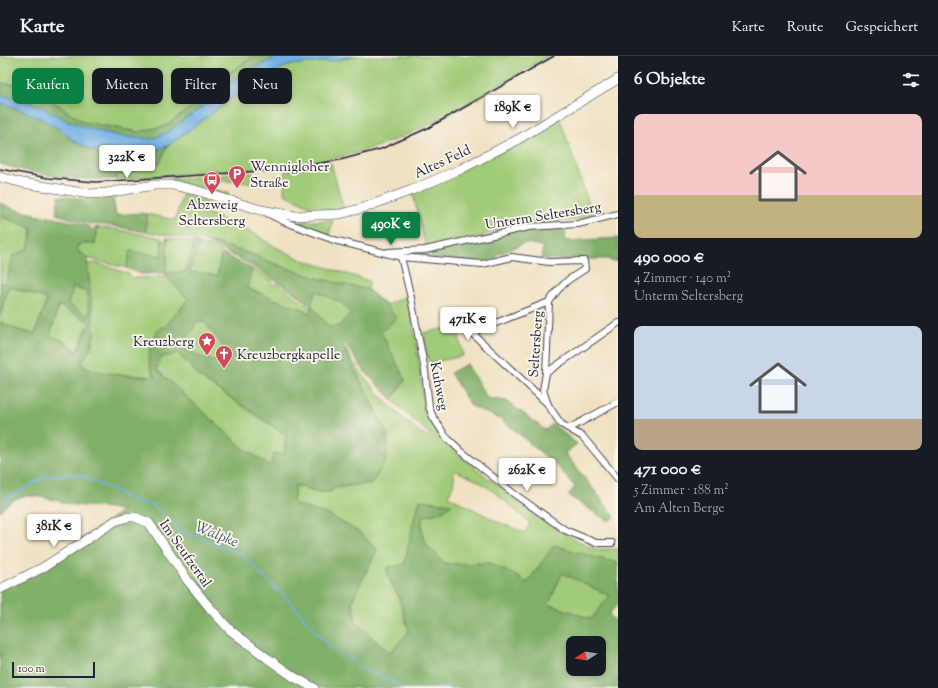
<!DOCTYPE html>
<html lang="de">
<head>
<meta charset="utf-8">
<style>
	:root { --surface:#171b24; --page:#242831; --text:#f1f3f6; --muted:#9ea1a6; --line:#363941; --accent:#0b8043 }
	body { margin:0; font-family:"Sorts Mill Goudy",serif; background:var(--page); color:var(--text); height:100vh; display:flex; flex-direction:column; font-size:15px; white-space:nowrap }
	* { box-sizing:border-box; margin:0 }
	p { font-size:13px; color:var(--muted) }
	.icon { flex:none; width:22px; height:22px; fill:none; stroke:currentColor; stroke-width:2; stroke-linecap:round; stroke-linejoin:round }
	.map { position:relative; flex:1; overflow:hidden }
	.side { display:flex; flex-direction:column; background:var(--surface); width:320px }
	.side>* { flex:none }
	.top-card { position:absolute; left:12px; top:12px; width:380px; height:36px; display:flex; gap:8px }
	.needle { width:26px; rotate:258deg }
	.controls { position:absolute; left:566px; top:580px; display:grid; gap:8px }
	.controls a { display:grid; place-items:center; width:40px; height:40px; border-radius:8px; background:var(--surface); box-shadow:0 2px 6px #0003; font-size:20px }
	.scale { position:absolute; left:12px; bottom:10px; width:83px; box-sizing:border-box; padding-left:4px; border:2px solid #22223b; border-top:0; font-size:11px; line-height:14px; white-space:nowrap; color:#22223b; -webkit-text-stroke:3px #fbf7ec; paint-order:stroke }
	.price { position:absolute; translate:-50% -34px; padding:0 9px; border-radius:4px; background:#fff; color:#222; font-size:13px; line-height:26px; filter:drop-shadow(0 1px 2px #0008) }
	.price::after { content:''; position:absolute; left:50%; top:24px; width:12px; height:9px; margin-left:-6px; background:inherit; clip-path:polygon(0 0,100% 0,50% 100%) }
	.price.on { background:var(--accent); color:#fff }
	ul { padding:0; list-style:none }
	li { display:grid; align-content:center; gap:8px; height:212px; padding:0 16px }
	li span { display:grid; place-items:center; height:124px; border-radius:8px; color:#555 }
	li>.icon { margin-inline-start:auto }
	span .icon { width:72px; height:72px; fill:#fffc; stroke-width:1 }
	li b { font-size:17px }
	h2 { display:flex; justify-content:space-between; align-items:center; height:48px; padding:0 16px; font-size:17px }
	.chip { padding:0 14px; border-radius:8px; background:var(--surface); box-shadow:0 2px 6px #0003; font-size:14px; line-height:36px }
	.chip.on { background:var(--accent); color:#fff }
	header { display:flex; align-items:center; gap:24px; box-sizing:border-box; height:56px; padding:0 20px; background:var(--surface); border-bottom:1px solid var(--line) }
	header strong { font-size:19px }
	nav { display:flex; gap:22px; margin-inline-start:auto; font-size:14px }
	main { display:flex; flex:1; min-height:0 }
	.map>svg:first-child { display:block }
	.green { fill:#a0cb78; stroke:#61765a; fill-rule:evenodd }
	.forest { fill:#80af68; stroke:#516852; fill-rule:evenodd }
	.water { fill:#72b0e5; stroke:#4a6990 }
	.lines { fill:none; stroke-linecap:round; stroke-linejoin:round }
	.stream { stroke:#72b0e5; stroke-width:1.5 }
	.minor-casing { stroke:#413f4f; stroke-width:8 }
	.secondary-casing { stroke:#413f4f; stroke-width:10 }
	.minor { stroke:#fff; stroke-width:6 }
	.secondary { stroke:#fff; stroke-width:9 }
	.rail { stroke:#22223b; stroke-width:1.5 }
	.labels { text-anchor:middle; stroke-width:3.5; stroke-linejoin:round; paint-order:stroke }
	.street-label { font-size:14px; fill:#22223b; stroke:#fbf7ec }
	.poi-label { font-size:14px; fill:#22223b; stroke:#fbf7ec; text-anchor:start }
	.water-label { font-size:15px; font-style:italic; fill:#3e5476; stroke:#fbf7ec }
</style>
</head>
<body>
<header>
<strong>Karte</strong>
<nav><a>Karte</a><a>Route</a><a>Gespeichert</a></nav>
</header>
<main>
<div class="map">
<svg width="618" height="632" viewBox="0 0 618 632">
	<rect width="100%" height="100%" fill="#fbf7ec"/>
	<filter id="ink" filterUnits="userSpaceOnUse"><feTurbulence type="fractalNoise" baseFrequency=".025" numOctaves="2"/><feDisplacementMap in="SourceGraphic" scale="8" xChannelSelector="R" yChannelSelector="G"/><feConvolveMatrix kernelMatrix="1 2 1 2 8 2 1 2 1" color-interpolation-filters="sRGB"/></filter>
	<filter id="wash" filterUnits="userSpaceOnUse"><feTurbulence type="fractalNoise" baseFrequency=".012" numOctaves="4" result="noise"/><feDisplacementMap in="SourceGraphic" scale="16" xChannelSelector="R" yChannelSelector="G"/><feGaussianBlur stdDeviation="0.9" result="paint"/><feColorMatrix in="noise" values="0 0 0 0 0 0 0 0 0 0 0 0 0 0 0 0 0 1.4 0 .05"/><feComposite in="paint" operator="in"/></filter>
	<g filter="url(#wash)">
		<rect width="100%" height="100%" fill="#f0e1c2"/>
		<g class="green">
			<polygon points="0,0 254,0 221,22 196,47 166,70 138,76 84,66 43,39 19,29 0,27"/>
			<path d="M357,0H549C494,32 438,69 378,90C328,108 275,112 223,115C187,118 152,121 117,123L114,120L160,107L167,90L213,57L254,25L289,9L333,5Z"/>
			<polygon points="560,63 593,160 576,164 517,169 480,180 449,185 426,192 412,134"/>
			<polygon points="331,107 344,154 310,157 310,150 284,138 285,115"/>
			<polygon points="253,117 250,127 215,124 213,133 229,137 228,140 168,125 168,123"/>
			<polygon points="183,137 206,143 205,156 257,179 270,188 300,203 369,225 368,234 320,223 298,216 273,207 260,201 216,187 182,181 146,176 147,158 175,164"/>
			<polygon points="0,160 32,172 32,177 28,193 13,200 6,228 0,226"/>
			<polygon points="333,164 329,179 300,168 301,166"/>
			<polygon points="98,171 107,172 162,182 161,200 127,211 126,212 87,202 78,195 77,189 95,187"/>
			<polygon points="168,182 195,186 185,217 166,217"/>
			<polygon points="200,188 213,191 222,196 217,220 203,217 189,216"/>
			<path d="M97,207L129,218L133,222L166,221L188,243L164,272H161L154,280L157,322C134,317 100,322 81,307L91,292L94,277L87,208Z"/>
			<polygon points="252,213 273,225 272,228 274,229 276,227 311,252 310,258 301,252 284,247 247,232"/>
			<polygon points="9,230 47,243 35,278 18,274 0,266 0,260"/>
			<polygon points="73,231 88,236 89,261 68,248"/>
			<polygon points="316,235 342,247 351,257 339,270 329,271 311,249"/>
			<path d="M407,240L415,280L424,347L427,361L443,384L452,393L542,465L578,485L596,493H618V507L589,500L527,527L518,521L455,508L444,507L427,489L422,478V461L441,456L420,444L414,464L404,510L388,511V520L399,542L409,575L390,598L356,567L352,545L377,493L359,476L329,459L293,448L295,429L320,436L357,428L371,427L374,423L377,356L342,289V288C350,300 357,313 367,324C383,344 406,367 427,381L430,378L417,367L392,344L405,324L381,276L396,262L386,249ZM454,414L478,425L496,437L530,467L525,477L496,465L448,440C453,431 455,424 454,414Z"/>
			<polygon points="59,249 90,266 77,295 62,284 50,280"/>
			<path d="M195,266H205L225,293L227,303C204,308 199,298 180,291L176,280L181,279L188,280L193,275Z"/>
			<polygon points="457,270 463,300 429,307 423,277"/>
			<polygon points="178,297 201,322 286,379 284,400 274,397 270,411 242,391 157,314 160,302"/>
			<polygon points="562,516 610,540 591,563 548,548"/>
		</g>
		<g class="forest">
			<polygon points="254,0 279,0 242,18 206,48 165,78 153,83 124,81 88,72 66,64 39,50 20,44 0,39 0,27 19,29 43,39 84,66 138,76 166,70 196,47 221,22"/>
			<path d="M0,47C22,53 43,63 62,75C66,78 70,82 74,85C80,88 85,90 91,94L103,93L126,95L151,96L167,90L160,107L115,120L117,123C76,124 39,120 0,108Z"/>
			<polygon points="59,140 85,143 113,142 116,159 140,157 147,158 146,176 107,169 90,168 56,158"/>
			<path d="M0,147L17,154L36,158V160L38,161L39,159L79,167L90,171L91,174H93L94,172L98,171L95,187L77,189L78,195L87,202L94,277L91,292L81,307C99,321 134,319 156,321C143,307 150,286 161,271L164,272L188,243L166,221V217L141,218L126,212L130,195L161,200L162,185H165L166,182H168L166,217L185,216L195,186L200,188L189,216L203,217L217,220L221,199L223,200L224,198L252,213L247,232L284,247L301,252L310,257L311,249C279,225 245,205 209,187H216L260,201L273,207L298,216L320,223L368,234L386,249L396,262L381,276L405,324L392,343L366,317L344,287L342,289L387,377L388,391L385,406L372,427L334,432L331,436H320L295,429L293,448L329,459L359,476L377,494L352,545L356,567L390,597L409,575L399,542L388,520V511L404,509L414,464L420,444L452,448L441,456L422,461V478L427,489L444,507L455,508L490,507L518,521L527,527L554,489L589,500L618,507V548L609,558L618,567V632H0V530L39,510L123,455C106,450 91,451 74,449C58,446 42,439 26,440C14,441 8,448 0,455V266L18,274L35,278L47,243L9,230L0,260V226L6,228L13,200L28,193L32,177L31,172L0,160ZM73,231L87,236L89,261L68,248ZM316,235L342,247L351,257L339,270L329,271L311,249ZM59,249L90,266L77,295L62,284L50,280ZM195,266H205L225,293L227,303C204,308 199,298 180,291L176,280L181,279L188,280L193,275ZM178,297L201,322L286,379L284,400L274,397L270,410L242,391L157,314L160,302ZM562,517L610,540L591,563L549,548ZM573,587H599V613H573Z"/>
			<polygon points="566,170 565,185 618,182 618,205 610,205 610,203 588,203 581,202 565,204 541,203 543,190 525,187 497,199 496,203 484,206 417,201 417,197 523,173"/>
			<polygon points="467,308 487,342 507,345 545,374 553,368 577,388 565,397 615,461 608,465 568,439 575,431 557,410 502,364 471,350 450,317"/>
		</g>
		<path class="water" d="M279,0H357L333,5L289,9L254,25L213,57L167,90L151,96L126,95L103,93L91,94C85,90 80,88 74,85C70,82 66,78 62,75C43,63 22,53 0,47V39L20,44L39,50L66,64L88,72L124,81L153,83L165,78L206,48L242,18Z"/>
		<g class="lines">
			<g class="stream">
				<polyline points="0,448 5,444 46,420 78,418 133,444 153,449 178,473 242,499 294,550 320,581 364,614 385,622 402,632"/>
				<polyline points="435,632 447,632"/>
			</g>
		</g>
	</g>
	<g filter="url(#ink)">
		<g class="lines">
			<defs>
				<g id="minor">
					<polyline points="267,157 283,165 334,184 401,201 482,208 512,201 549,206 584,205 585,213 568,224 557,235 549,246 546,317 543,334 548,349 561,368 583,381 618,423"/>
					<polyline points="388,196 425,194 529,171 578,168 618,158"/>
					<polyline points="401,201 411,242 425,315 429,351 433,361 446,381 461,395 513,437 565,474 596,487 612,487"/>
					<polyline points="546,317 618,267"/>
					<polyline points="548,348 473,278 478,274 549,246"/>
					<polyline points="570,372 618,346"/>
				</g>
				<g id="secondary">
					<polyline points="0,121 23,127 90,138 106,137 155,129 173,129 195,134 261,154 295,160 340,158 363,152 412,134 461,113 517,84 618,23"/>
					<polyline points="0,533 44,511 115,465 128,461 135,461 149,467 188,525 210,552 230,574 267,602 294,621 314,632"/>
				</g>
			</defs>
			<use href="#minor" class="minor-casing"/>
			<use href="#secondary" class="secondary-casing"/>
			<use href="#minor" class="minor"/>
			<use href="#secondary" class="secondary"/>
			<polyline class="rail" points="0,113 48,122 96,126 276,114 340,104 381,93 428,72 554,0"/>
		</g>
	</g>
	<defs>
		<symbol id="parking-pin" viewBox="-11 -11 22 30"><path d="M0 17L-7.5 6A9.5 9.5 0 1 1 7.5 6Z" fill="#d1495b" stroke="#fbf7ec"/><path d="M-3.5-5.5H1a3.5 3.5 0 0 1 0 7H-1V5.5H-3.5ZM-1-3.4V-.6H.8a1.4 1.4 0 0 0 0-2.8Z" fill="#fff"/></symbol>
		<symbol id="bus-pin" viewBox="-11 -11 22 30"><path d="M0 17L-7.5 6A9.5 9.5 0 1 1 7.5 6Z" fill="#d1495b" stroke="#fbf7ec"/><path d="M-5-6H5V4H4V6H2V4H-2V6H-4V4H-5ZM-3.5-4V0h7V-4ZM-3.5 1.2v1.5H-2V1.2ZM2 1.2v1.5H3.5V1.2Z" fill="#fff"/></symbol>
		<symbol id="sight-pin" viewBox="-11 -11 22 30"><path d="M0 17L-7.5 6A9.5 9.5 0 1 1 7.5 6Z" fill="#d1495b" stroke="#fbf7ec"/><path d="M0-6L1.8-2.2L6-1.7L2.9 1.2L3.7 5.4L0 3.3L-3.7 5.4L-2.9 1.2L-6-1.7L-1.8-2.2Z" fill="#fff"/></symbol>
		<symbol id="church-pin" viewBox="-11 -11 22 30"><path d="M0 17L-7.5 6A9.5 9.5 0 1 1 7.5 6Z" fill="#d1495b" stroke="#fbf7ec"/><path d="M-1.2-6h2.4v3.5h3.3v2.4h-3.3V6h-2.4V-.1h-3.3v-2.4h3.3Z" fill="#fff"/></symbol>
	</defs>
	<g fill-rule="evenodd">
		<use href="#parking-pin" x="227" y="108" width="20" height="27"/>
		<use href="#bus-pin" x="202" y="114" width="20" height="27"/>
		<use href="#sight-pin" x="197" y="275" width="20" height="27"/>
		<use href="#church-pin" x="214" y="288" width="20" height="27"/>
	</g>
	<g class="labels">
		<g class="street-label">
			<text transform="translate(442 105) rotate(-25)" y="5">Altes Feld</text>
			<text transform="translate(543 159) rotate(-9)" y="5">Unterm Seltersberg</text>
			<text transform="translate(535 288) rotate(-86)" y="5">Seltersberg</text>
			<text transform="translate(440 330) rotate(79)" y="5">Kuhweg</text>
			<text transform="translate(186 497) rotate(55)" y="5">Im Seufzertal</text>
		</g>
		<g class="poi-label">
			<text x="250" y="115">Wennigloher<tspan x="250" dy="16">Straße</tspan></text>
			<text x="212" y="153" text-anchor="middle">Abzweig<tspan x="212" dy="16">Seltersberg</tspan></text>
			<text x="194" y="290" text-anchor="end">Kreuzberg</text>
			<text x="237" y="303">Kreuzbergkapelle</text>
		</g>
		<g class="water-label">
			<text transform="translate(217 478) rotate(22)" y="5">Walpke</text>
		</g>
	</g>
</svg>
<div class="controls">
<a><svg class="needle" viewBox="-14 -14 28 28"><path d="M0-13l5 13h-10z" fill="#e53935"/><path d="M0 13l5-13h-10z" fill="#9ea1a6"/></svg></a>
</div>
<div class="scale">100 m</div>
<b class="price" style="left:513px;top:73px">189K €</b>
<b class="price" style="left:127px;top:123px">322K €</b>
<b class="price on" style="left:391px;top:190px">490K €</b>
<b class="price" style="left:468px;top:285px">471K €</b>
<b class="price" style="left:527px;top:436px">262K €</b>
<b class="price" style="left:54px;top:492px">381K €</b>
<div class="top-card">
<a class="chip on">Kaufen</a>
<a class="chip">Mieten</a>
<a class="chip">Filter</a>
<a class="chip">Neu</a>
</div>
</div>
<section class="side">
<h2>6 Objekte<svg class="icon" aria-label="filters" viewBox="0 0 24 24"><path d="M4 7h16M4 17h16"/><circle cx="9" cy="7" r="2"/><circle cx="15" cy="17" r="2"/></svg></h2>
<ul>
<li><span style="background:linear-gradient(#f6c9c9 65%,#c2b280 0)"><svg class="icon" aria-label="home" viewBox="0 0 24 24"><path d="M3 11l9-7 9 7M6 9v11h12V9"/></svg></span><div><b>490 000 €</b><p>4 Zimmer · 140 m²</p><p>Unterm Seltersberg</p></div></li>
<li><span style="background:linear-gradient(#c9d6e8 75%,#b9a48a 0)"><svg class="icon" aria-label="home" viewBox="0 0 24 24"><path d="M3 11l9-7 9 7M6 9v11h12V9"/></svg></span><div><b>471 000 €</b><p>5 Zimmer · 188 m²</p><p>Am Alten Berge</p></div></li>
</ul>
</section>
</main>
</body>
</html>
